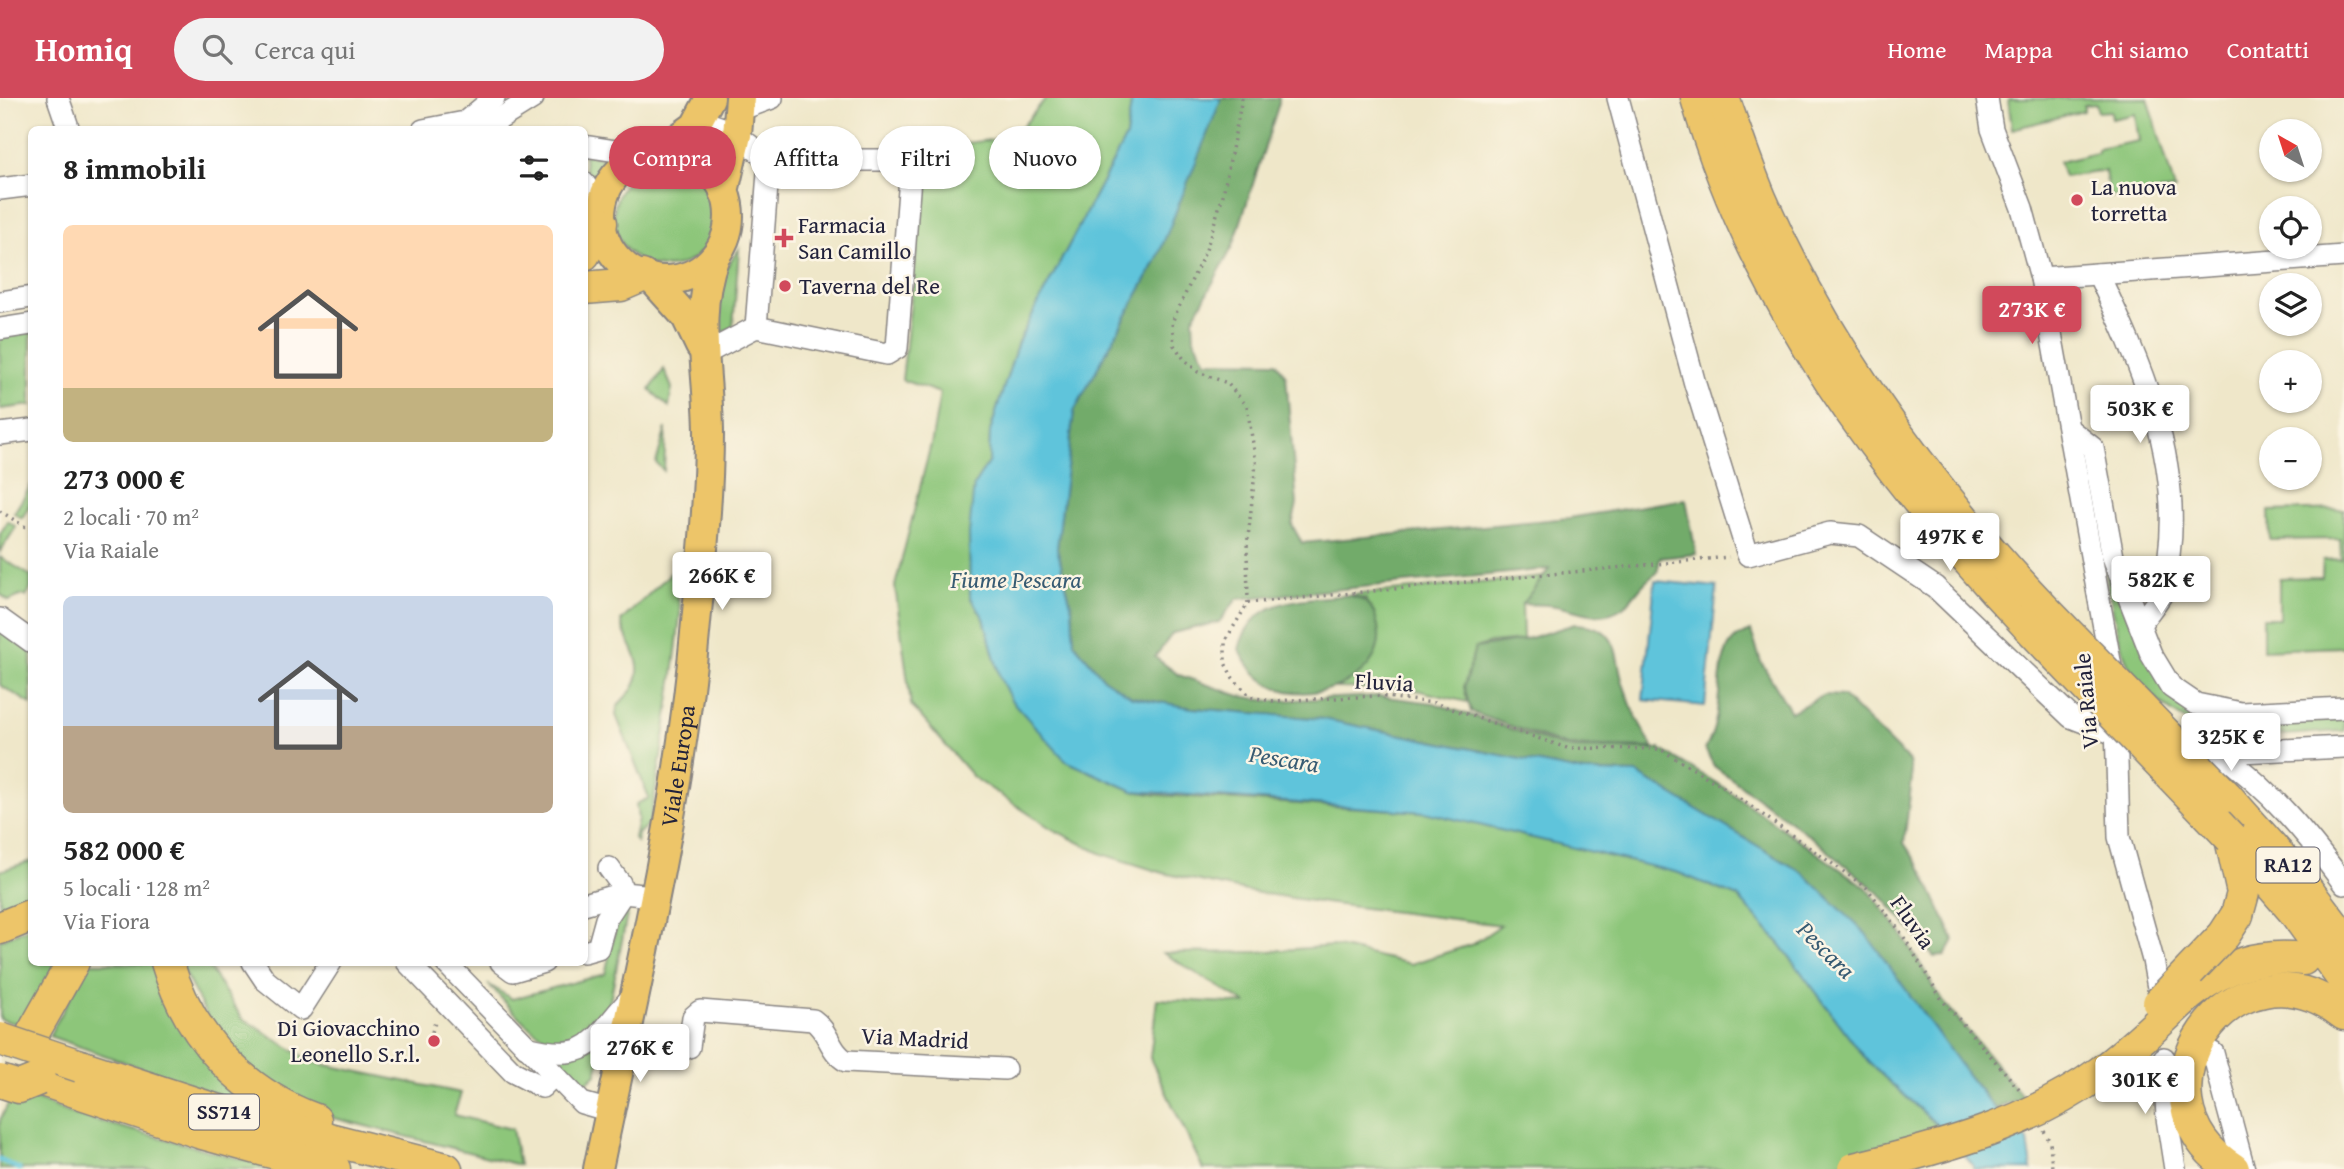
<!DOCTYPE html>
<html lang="it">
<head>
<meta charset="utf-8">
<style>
	:root { --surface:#fff; --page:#f2f2f2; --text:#222; --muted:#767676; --accent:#d1495b }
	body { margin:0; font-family:"Gentium Book Plus",serif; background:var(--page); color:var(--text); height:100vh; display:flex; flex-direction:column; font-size:26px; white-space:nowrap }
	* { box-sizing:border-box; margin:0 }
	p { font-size:23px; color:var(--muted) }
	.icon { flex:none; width:38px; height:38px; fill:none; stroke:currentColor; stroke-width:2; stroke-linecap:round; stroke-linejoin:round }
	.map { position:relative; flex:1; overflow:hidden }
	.drawer { position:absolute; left:28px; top:28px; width:560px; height:840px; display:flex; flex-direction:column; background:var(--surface); border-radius:10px; box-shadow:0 2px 5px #0004 }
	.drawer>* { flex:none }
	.top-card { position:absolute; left:609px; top:28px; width:665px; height:63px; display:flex; gap:14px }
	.needle { width:46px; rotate:321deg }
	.fabs { position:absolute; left:2259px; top:21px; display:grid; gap:14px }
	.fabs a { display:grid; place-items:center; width:63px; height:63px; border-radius:50%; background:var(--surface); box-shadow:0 2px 5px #0004; font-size:35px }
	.price { position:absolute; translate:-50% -60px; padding:0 16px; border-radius:7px; background:#fff; color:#222; font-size:23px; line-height:46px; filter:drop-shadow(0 2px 4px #0008) }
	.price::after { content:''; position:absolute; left:50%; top:42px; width:21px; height:16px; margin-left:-10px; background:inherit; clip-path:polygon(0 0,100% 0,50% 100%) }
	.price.active { background:var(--accent); color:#fff }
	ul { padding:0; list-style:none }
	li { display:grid; align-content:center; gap:14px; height:371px; padding:0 35px }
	li span { display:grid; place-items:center; height:217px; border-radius:10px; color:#555 }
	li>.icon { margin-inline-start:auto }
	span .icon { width:126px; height:126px; fill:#fffc; stroke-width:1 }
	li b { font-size:30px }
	h2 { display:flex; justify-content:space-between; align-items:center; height:84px; padding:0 35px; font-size:30px }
	.chip { padding:0 24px; border-radius:32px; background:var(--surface); box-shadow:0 2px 5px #0004; font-size:24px; line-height:63px }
	.chip.active { background:var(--accent); color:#fff }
	header { display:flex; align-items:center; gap:42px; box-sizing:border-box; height:98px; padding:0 35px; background:var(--accent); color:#fff }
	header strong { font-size:33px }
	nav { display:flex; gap:38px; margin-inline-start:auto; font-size:24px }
	.search { width:490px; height:63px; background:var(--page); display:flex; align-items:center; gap:18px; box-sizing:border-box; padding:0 24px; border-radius:38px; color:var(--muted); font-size:26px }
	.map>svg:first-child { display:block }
	.green { fill:#8dc67a; stroke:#58745a; stroke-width:2 }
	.forest { fill:#72ab6a; stroke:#4a6652; stroke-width:2 }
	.water { fill:#5ec4db; stroke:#40738b; stroke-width:2 }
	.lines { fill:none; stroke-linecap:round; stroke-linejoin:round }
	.stream { stroke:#5ec4db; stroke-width:5 }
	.minor-casing { stroke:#888482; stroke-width:24 }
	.major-casing { stroke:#888482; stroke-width:32 }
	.highway-casing { stroke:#888482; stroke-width:35 }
	.path { stroke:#888482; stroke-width:3.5; stroke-dasharray:2 5; stroke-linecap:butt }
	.minor { stroke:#fff; stroke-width:21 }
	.major { stroke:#edc569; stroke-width:28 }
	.highway { stroke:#edc569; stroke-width:32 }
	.highway-bridge-casing { stroke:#888482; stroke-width:35; stroke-linecap:butt }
	.highway-bridge { stroke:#edc569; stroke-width:32 }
	.poi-dot { fill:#d1495b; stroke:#fcf5e5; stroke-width:2.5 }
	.labels { text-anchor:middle; stroke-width:5; stroke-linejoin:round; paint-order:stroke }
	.shield { fill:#fcf5e5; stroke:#63616e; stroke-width:2 }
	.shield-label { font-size:21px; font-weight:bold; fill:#22223b }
	.poi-label { font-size:23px; fill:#22223b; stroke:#fcf5e5; text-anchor:start }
	.street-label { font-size:23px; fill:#22223b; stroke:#fcf5e5 }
	.water-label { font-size:24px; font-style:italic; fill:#375b73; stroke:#fcf5e5 }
</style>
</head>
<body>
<header>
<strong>Homiq</strong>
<div class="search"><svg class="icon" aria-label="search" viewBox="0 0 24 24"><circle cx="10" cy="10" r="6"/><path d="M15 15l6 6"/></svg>Cerca qui</div>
<nav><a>Home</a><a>Mappa</a><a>Chi siamo</a><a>Contatti</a></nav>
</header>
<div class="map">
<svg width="2344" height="1071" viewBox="0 0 2344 1071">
	<rect width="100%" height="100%" fill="#fcf5e5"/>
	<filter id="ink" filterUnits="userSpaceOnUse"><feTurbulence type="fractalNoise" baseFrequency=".0143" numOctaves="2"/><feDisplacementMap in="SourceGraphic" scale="14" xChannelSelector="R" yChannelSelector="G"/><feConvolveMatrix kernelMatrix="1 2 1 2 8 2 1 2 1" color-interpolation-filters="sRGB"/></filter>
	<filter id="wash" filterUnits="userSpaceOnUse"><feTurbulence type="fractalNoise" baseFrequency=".00686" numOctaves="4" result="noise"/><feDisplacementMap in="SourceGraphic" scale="28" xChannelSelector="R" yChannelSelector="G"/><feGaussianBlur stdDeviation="1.57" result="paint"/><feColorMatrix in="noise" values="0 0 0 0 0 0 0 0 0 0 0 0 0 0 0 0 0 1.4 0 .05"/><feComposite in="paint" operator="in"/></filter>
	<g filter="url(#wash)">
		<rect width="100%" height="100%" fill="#efe7c9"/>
		<g class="green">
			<polygon points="1046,0 1132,0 1126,39 1018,244 990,334 989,363 974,387 970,499 984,520 1000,580 1066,663 1133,693 1157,697 1425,714 1679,775 1738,799 1780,846 1869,965 1948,1037 1812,1071 1203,1071 1150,960 1157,901 1247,906 1163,855 1257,854 1333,848 1411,866 1473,846 1501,827 1324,805 1246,793 1163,775 1102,756 1052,731 973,679 911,607 895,488 932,342 940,295 902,282 928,50 1014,39"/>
			<polygon points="2148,0 2175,92 2109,99 2105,73 2064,79 2059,64 2097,55 2097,51 2139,43 2135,16 2112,21 2111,13 2098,14 2096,6 2084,7 2084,13 2012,31 2008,1"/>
			<polygon points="700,32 727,37 723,68 707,54 688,44"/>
			<polygon points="584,56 613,63 596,87 585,71"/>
			<circle cx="665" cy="118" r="51"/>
			<polygon points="739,151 733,229 715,239 721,177"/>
			<polygon points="31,234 31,307 0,311 0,239"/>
			<polygon points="664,271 672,290 669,309 650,292"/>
			<polygon points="666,330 664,373 656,365"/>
			<polygon points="31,387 31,405 22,420 14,415"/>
			<polygon points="2344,411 2344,549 2263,552 2263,520 2279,520 2279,480 2322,479 2323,462 2341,461 2340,441 2270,442 2269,413"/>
			<polygon points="8,423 16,429 0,454 0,436"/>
			<path d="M2111,458L2192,611L2344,615V633C2273,636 2202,654 2150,594C2140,583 2130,573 2125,559C2114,528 2110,493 2103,461Z"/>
			<polygon points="0,459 31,478 31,490 26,499 22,497 9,503 0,496"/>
			<path d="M675,471C671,495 682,499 680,517C673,587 662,655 650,724L638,736L637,745L634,740L638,721L636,706L649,700L616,617C616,604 626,601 633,590C648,563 626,547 621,523Z"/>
			<polygon points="1544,479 1522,506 1523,542 1490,545 1475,550 1464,588 1467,604 1412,591 1337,590 1367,569 1366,501 1348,497"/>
			<polygon points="0,531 31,554 31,606 0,587"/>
			<polygon points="31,763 31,805 0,818 0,773"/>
			<path d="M622,804L629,807L609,908C595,934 564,952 535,933C518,921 503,901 488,886L512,901L605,876Z"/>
			<polygon points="31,829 32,864 58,865 23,928 0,921 0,842"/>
			<polygon points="89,865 156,865 262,1012 49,938"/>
			<polygon points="179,865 206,865 242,920 312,964 461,995 454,1017 512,1031 519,1067 322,1017 273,992 217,937"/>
			<polygon points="605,945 596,976 583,988 549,960"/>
			<polygon points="15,992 72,1016 278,1071 0,1071 0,1022"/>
		</g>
		<g class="forest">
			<path d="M1220,0H1279V5L1233,148L1193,221L1194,240L1206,263L1276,264L1286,278L1297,406L1292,427L1302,445L1569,420L1686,401L1696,456L1660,460L1657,475C1638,487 1637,498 1623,509C1601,525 1579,512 1555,508C1545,506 1533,507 1522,506L1549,471L1237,501L1219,524L1173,535L1155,559L1179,577L1240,598L1271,603L1378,598L1434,605L1567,650L1660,651L1723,689L1867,790L1902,836L1942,902L2024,1000L1995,1011L1803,775L1636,675L1584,674L1323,621L1192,610L1131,599L1103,580L1074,545L1072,511L1057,450L1074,313L1156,163Z"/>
			<path d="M1348,497C1365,501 1373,506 1377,524C1393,579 1313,610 1271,587C1255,579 1247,566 1239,551C1252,498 1303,502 1348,497Z"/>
			<path d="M1575,526C1623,528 1613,557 1625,591C1632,611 1642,632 1654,650L1567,648L1471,614L1464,588L1475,550L1523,542Z"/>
			<path d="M1751,533L1761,564L1791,614L1824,597L1843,598L1909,663L1912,681L1904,745L1922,772L1954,842L1945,858L1934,859L1879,795L1805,734L1714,668L1705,651C1726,618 1713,566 1732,544C1736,538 1745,536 1751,533Z"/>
		</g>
		<g class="water">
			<polygon points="1132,0 1220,0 1220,4 1156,163 1074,313 1057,450 1072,511 1074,545 1103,580 1132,599 1192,610 1323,621 1584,674 1636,675 1803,775 1866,836 1968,978 1995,1011 2028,1043 2032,1071 1973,1071 1973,1067 1948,1037 1869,965 1780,846 1738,799 1679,775 1425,714 1133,693 1066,663 1011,602 1000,580 984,520 970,499 969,435 974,387 989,363 990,334 1018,244 1126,39"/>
			<polygon points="1655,483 1717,489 1705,608 1643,602"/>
		</g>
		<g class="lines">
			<polyline class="stream" points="0,1062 19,1071"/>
		</g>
	</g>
	<g filter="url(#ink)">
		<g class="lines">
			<defs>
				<g id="minor">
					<polyline points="58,0 69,32"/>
					<polyline points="1618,0 1695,286 1748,457 1830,435 1859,438 1935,489 2071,619 2117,637"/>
					<polyline points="1987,0 1992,31 2022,110 2041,180 2114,585"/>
					<polyline points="739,12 772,0"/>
					<polyline points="699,22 731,33 769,62 904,62 911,66 897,250 887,256 756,229 703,257"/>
					<polyline points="423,32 465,24 494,0"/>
					<polyline points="482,32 533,0"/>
					<polyline points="584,48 616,53 635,62"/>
					<polyline points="584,85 602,109"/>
					<polyline points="0,91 32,87"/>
					<path d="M2098,176C2139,262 2182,359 2169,457C2168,467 2168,479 2165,489C2161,501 2148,514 2141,525"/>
					<polyline points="2041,180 2344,158"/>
					<polyline points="0,204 32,199"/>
					<polyline points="756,229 769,62"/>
					<polyline points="0,231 32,226"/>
					<polyline points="2070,332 2093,350 2113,459 2151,556 2171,589 2196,606 2241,615 2344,610"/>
					<polyline points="0,336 32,332"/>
					<polyline points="0,521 32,544"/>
					<polyline points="2116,624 2119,739 2153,862 2159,895"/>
					<polyline points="2179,653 2219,655 2344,649"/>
					<path d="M2219,655C2270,691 2307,736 2344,786"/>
					<polyline points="584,806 623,795 653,798"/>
					<polyline points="584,854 598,850 606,821 623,795 620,785 609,770"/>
					<polyline points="253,864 265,882 301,911 331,864"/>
					<polyline points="407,864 513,974 542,989 554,977"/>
					<polyline points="445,864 582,1005 610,1013"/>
					<polyline points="501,864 513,873 544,864"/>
					<path d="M526,949C595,967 593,938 634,897"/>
					<path d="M623,949L676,954L689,949L693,919L700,913L813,922C829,933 829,953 846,963L1005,971"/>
					<polyline points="2213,955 2244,1071"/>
					<polyline points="2164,960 2167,1020 2175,1071"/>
				</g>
				<g id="major">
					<polyline points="659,54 695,28 710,0"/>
					<circle cx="665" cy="118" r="64"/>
					<polyline points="724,94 737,37 740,0"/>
					<polyline points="651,180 686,219 700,248"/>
					<path id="s1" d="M598,1071C635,891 680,709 696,525C702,462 709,399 709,336C709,276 693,216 715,158"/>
				</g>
				<g id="highway">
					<path d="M1697,0C1755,203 1885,377 2028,528"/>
					<path d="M1723,0C1735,33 1746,67 1760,100C1827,253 1931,393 2046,513"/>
					<polyline points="584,156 601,125"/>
					<polyline points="584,190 621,187 642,178"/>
					<polyline points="2226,698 2291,771 2344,841"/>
					<polyline points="2231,740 2294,813 2344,882"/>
					<polyline points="2232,745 2243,795 2237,817"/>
					<polyline points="0,830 32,817"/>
					<path d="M167,864C189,939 243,995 315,1022"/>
					<path d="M2190,896C2225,867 2258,856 2303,861"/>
					<polyline points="33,935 73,864"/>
					<polyline points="80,968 212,1011 446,1071"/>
					<polyline points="39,981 199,1034 334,1071"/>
					<path d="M2233,1071C2118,999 2233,828 2344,916"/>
				</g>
			</defs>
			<use href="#minor" class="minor-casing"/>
			<use href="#major" class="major-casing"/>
			<use href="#highway" class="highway-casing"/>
			<g class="path">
				<polyline points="1242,0 1223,97 1206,152 1172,224 1174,247 1184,261 1198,274 1227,285 1247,308 1256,365 1247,449 1248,505 1225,543 1225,565 1233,580 1251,599 1271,603 1378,598 1434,605 1567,650 1660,651 1723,689 1867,790 1902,836 1942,902 2021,993"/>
				<polyline points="0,413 32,433"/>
				<polyline points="1248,505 1729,459"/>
				<polyline points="432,934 436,921"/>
				<polyline points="2044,1033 2050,1044 2052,1071"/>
			</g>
			<use href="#minor" class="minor"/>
			<use href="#major" class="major"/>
			<use href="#highway" class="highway"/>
			<defs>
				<g id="highway-bridge">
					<polyline points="2046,513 2226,698"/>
					<polyline points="2028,528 2231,740"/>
					<polyline points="2159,905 2224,837 2237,817"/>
					<polyline points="0,941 80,968"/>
					<polyline points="0,983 19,989 39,981"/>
					<path d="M1854,1071C1940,1050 2029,1027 2101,974C2133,951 2161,921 2190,896"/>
				</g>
			</defs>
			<use href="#highway-bridge" class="highway-bridge-casing"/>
			<use href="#highway-bridge" class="highway-bridge"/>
		</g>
	</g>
	<g class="poi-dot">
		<circle cx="2077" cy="102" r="7"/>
		<path d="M780.5 129.5h7v7h7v7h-7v7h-7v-7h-7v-7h7z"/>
		<circle cx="785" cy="188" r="7"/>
		<circle cx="434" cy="943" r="7"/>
	</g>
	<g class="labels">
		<g class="shield">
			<rect x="2256.5" y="749.5" width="63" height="35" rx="5"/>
			<rect x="189" y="996.5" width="70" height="35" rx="5"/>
		</g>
		<g class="shield-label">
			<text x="2288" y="774">RA12</text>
			<text x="224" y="1021">SS714</text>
		</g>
		<g class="poi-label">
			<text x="2091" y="97">La nuova<tspan x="2091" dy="26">torretta</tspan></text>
			<text x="798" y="135">Farmacia<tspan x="798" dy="26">San Camillo</tspan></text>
			<text x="799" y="196">Taverna del Re</text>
			<text x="420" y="938" text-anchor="end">Di Giovacchino<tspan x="420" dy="26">Leonello S.r.l.</tspan></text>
		</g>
		<g class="street-label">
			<text transform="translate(1384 584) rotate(3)" y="8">Fluvia</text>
			<text transform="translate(2086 603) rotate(-95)" y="8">Via Raiale</text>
			<text dy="8" stroke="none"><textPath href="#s1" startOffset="411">Viale Europa</textPath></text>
			<text transform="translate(1913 824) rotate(55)" y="8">Fluvia</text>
			<text transform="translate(915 940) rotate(3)" y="8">Via Madrid</text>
		</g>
		<g class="water-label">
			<text x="1016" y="490">Fiume Pescara</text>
			<text transform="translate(1284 661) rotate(9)" y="8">Pescara</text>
			<text transform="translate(1826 852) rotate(45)" y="8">Pescara</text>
		</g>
	</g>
</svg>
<div class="fabs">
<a><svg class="needle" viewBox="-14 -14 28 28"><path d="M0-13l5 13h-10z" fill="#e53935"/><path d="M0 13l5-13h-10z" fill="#767676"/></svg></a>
<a><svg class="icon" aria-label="locate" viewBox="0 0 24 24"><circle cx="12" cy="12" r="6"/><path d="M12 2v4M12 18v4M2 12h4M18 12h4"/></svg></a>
<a><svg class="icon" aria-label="layers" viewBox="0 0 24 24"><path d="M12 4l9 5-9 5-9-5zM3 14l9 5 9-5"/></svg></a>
<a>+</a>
<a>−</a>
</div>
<b class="price active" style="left:2032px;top:248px">273K €</b>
<b class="price" style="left:2140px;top:347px">503K €</b>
<b class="price" style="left:1950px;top:475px">497K €</b>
<b class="price" style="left:722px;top:514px">266K €</b>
<b class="price" style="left:2161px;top:518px">582K €</b>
<b class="price" style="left:2231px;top:675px">325K €</b>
<b class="price" style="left:640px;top:986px">276K €</b>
<b class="price" style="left:2145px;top:1018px">301K €</b>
<div class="top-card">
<a class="chip active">Compra</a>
<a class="chip">Affitta</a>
<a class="chip">Filtri</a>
<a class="chip">Nuovo</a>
</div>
<section class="drawer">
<h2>8 immobili<svg class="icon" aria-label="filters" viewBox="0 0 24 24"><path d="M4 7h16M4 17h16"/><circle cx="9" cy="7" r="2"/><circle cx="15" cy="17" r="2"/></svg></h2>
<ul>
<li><span style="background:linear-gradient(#ffd9b3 75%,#c2b280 0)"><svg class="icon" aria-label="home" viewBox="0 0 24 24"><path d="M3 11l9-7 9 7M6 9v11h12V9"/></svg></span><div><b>273 000 €</b><p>2 locali · 70 m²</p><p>Via Raiale</p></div></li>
<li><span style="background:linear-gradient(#c9d6e8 60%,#b9a48a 0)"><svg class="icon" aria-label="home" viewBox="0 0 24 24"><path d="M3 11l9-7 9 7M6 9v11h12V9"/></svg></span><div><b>582 000 €</b><p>5 locali · 128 m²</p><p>Via Fiora</p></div></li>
</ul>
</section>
</div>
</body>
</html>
